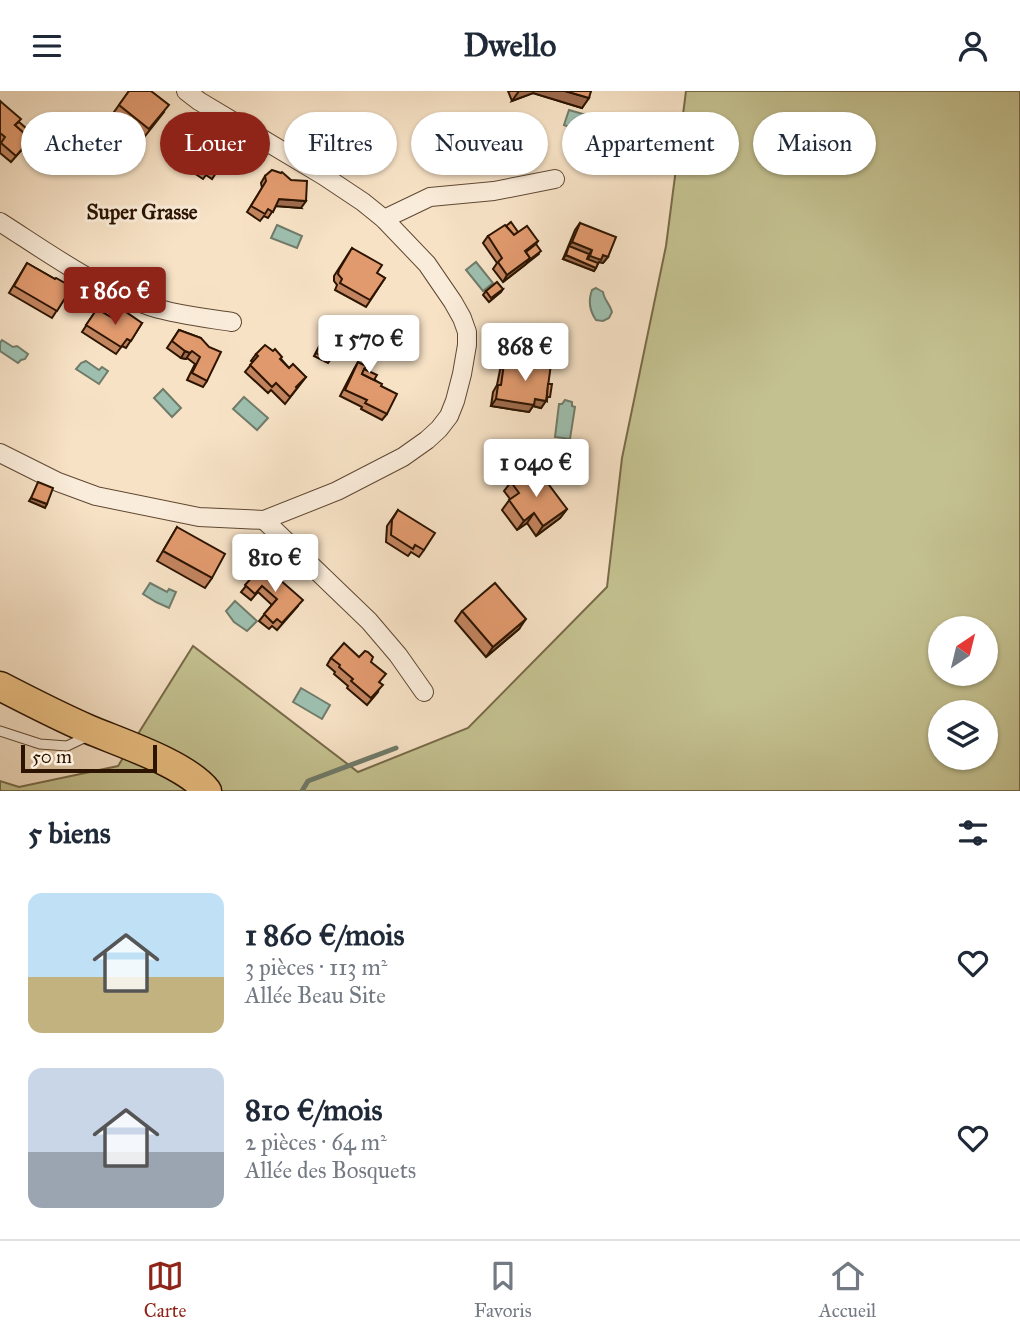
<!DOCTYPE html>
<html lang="fr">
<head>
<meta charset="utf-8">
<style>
	:root { --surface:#fff; --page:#f6f6f7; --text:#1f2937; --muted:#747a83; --line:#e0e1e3; --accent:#8f2418 }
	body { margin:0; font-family:"IM FELL Great Primer",serif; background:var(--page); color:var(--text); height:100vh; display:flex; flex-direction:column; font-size:26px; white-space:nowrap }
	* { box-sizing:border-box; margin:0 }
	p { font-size:23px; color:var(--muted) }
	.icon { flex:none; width:38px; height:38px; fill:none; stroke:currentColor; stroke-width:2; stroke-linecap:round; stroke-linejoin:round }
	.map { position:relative; height:700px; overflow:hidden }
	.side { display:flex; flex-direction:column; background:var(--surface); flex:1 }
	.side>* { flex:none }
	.guide { position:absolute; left:21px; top:21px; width:978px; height:63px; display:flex; gap:14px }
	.needle { width:46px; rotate:35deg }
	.fabs { position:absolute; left:928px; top:525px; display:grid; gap:14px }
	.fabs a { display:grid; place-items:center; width:70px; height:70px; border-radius:50%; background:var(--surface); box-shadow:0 2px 5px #0004; font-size:35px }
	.scale { position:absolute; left:21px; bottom:18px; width:136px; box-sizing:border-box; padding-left:7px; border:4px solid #2c1400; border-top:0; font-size:19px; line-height:24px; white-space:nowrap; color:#2c1400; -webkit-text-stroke:5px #faecda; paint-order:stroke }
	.price { position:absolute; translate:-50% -60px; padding:0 16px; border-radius:7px; background:#fff; color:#222; font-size:23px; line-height:46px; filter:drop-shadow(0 2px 4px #0008) }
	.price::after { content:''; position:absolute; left:50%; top:42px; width:21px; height:16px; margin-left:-10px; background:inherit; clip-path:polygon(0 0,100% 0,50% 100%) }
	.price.current { background:var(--accent); color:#fff }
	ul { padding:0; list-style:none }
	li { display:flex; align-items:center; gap:21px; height:175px; padding:0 28px }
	li span { display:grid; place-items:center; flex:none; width:196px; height:140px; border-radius:14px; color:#555 }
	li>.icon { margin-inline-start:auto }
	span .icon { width:84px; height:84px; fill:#fffc; stroke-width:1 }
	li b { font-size:30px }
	h2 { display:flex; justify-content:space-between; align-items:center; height:84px; padding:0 28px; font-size:30px }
	.pill { padding:0 24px; border-radius:32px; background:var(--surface); box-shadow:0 2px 5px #0004; font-size:24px; line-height:63px }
	.pill.current { background:var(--accent); color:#fff }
	header { display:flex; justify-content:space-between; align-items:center; height:91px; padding:0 28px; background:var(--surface); font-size:32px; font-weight:700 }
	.tab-bar { display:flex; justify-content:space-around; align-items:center; height:98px; border-top:2px solid var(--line); background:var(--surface); font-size:19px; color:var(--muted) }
	.tab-bar a { display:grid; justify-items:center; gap:4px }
	.tab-bar .current { color:var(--accent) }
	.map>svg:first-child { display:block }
	.green { fill:#c4c190; stroke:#786a48; stroke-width:2; fill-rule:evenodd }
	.water { fill:#9ebfaf; stroke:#707b69; stroke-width:2 }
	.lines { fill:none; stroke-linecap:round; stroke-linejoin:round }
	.stream { stroke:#707b69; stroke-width:5 }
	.service-casing { stroke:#5f4832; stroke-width:11 }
	.minor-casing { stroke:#5f4832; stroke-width:20 }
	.primary-casing { stroke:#2c1400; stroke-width:31 }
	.service { stroke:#faecda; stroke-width:9 }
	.minor { stroke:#faecda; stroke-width:18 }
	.primary { stroke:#ecc183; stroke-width:28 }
	.wall { fill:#c2845f; stroke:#2c1400; stroke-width:2 }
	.shaded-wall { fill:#9e6c4d; stroke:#2c1400; stroke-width:2 }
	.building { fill:#e19a6e; stroke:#2c1400; stroke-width:2 }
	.labels { text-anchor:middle; stroke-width:6; stroke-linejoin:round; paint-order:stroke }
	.neighbourhood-label { font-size:21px; font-weight:bold; fill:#2c1400; stroke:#faecda }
</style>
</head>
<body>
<header><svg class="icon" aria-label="menu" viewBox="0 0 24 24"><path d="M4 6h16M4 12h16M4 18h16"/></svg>Dwello<svg class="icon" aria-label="person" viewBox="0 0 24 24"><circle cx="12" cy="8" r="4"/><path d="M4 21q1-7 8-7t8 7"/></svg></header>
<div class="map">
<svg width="1020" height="700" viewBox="0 0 1020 700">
	<rect width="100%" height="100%" fill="#f7e2c6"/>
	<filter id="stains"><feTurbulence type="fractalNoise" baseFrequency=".00286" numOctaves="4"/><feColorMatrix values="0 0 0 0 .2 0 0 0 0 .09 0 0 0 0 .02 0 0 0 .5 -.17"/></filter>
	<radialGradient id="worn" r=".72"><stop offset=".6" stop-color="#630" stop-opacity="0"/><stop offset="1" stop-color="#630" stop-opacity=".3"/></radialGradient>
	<path class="green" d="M686,0H1020V700H0V690L19,696L118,675L193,555L358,681L468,637L607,496L622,367L666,155ZM940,537H985V583H940ZM940,621H985V667H940Z"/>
	<g class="water">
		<polygon points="569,19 607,30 601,46 564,34"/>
		<polygon points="277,134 302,145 297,157 271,147"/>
		<polygon points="476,171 493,192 483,200 466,179"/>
		<path d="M596,197L603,201C604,209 610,213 612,221L609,227L603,230L596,229C589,219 588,210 592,199Z"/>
		<polygon points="373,226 405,229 404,243 372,240"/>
		<polygon points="2,249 13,256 17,255 28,263 25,268 21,269 18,272 0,260 0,252"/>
		<polygon points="86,270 99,279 102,276 108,280 99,293 76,278 81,272"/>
		<polygon points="163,298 181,317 172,326 154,307"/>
		<polygon points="244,306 268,327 257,339 233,318"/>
		<polygon points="565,309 572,311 572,315 575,316 570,348 555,346 559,313 562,313"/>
		<polygon points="150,492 167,501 169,498 176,501 169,517 156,511 143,503"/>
		<polygon points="235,510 257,530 247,540 234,531 226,520"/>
		<polygon points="301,597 330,614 322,628 293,611"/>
	</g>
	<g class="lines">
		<polyline class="stream" points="302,700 308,690 396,657"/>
		<defs>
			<polyline id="service" points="0,640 40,653 67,655 88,645"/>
			<g id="minor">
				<polyline points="384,128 430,106 494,100 555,88"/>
				<path d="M0,131C47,161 98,198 152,216C178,224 206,227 232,231"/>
				<polyline points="0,362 58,391 96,405 199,426 264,429 337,400 403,366 427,349 439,338 449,325 455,310 462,283 467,254 467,241 462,227 453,211 427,173 384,128 363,111 324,85 199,10 186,0"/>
				<polyline points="264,429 369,530 398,564 424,601"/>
			</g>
			<path id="primary" d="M0,595C29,610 58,625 88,638C121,652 186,673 207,700"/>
		</defs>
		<use href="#service" class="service-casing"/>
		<use href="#minor" class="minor-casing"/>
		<use href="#primary" class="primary-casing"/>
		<use href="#service" class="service"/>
		<use href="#minor" class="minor"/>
		<use href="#primary" class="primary"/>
	</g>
	<g class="wall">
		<polygon points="129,0 164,21 145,45 114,21"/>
		<polygon points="508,0 591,0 582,17 533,2 512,10"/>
		<polygon points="0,10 19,31 24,42 26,54 11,71 0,62"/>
		<polygon points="198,33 209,39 237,50 212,88 206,84 203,88 174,69"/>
		<polygon points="265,85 301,117 276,115 268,127 264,125 260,130 247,121 262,97 261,92"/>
		<polygon points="580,132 608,166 603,172 599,171 594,180 563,168 575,139"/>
		<polygon points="518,141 538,150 536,153 539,163 503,191 493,178 497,172 483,152 488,145"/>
		<polygon points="352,157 377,182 385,187 366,216 335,199 337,194 334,190 334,185"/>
		<polygon points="27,172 55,188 72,196 52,227 9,202"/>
		<polygon points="503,198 501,201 489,211 483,204 486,200"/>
		<polygon points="97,218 116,229 142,232 126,257 122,255 116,263 82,241"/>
		<polygon points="179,239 201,247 207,290 203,296 187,289 195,273 187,267 186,268 181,267 167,257"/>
		<polygon points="325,244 330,269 328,272 314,265"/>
		<polygon points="256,263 281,268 289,277 306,286 285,313 271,299 268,302 245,281 253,271 251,270"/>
		<polygon points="530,269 548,293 547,310 546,309 541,317 533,315 529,321 491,315 493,301 497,294 500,279 504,273 525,276"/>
		<polygon points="358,271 381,295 387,323 382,329 361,318 362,316 340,305 354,278"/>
		<polygon points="511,391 542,393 567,418 560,427 536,445 527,432 517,439 502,419 510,408 504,400"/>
		<polygon points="398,419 424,459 419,466 411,461 408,465 386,451 387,435"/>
		<polygon points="177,436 212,487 205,497 157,470"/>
		<polygon points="263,474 298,515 277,539 272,535 269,538 259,530 272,514 258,501 251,509 241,501"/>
		<polygon points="462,520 519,538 486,566 455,530"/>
		<polygon points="359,566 371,571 380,592 378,601 367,614 347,597 348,595 334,583 335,581 327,574 331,567"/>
	</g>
	<g class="shaded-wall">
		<polygon points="519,0 565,0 589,7 582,17 533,2 512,10"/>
		<polygon points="279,108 306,110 301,117 274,115"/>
		<polygon points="572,151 592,159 587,166 569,155"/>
		<polygon points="566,164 596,177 594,180 563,168"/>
		<polygon points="603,164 608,166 603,172 599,171 596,175 585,172 590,165"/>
		<polygon points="530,167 526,173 503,191 507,184"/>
		<polygon points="185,260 190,262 186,268 181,267"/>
		<polygon points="496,308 535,308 546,310 541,317 533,315 529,321 491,315"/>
		<polygon points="31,407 47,413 45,417 29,410"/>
		<polygon points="567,418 560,427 536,445 543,435"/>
		<polygon points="534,422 527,432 517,439 524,430"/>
		<polygon points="526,528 519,538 486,566 493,556"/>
	</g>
	<g class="building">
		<polygon points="129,0 151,0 169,14 149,38 119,14"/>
		<polygon points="565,0 591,0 589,7"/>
		<polygon points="0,10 21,28 15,34 31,48 16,65 1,52 5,46 0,42"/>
		<polygon points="19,31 27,38 24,42 15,34"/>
		<polygon points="198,33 209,39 212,35 237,50 219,78 212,74 210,78 181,59"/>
		<polygon points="272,79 281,82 282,81 291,89 307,90 306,110 279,108 273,121 268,118 265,123 251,115 266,90 265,85"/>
		<polygon points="511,131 518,141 514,144 506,135"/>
		<polygon points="580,132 616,146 608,166 603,164 601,169 590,165 592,159 572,151"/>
		<polygon points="505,134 514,144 527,135 538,150 525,160 530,167 507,184 498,171 502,167 488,145"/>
		<polygon points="536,153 541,160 528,170 530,167 526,161"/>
		<polygon points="569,155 589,163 587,168 598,172 596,177 566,164"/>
		<polygon points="352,157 382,174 377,182 385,187 370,209 340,192 342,188 338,183 339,179"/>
		<polygon points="27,172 55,188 56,187 72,196 57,220 14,195"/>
		<polygon points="497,191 503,198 491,207 486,200"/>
		<polygon points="97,218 116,229 123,219 142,232 131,250 127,248 121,256 86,234"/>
		<polygon points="179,239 201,247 209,256 221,261 207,290 192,282 200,266 192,260 190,262 185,260 172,250"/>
		<polygon points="325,244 339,252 330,269 316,262"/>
		<polygon points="265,254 273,260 275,258 282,266 280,268 289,277 293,273 306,286 296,296 297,297 290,306 276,292 272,296 250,274 258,265 256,263"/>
		<polygon points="530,269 551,273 546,310 535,308 534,314 496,308 498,294 501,294 504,273 529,276"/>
		<polygon points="358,271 366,275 362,283 382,293 381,295 397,303 387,323 365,312 367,309 345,299"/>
		<polygon points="364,278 377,284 374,289 362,283"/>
		<polygon points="548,293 552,293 550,306 547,306"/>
		<polygon points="530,377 542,393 546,390 567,418 543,435 534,422 524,430 509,409 519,402 511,391"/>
		<polygon points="38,391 53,397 47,413 31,407"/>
		<polygon points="398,419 435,442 424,459 415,454 413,458 391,444 392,429"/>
		<polygon points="177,436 225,463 212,487 163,460"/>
		<polygon points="263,474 303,509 282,532 277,528 273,532 264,523 277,508 262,495 255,503 245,494"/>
		<polygon points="495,492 526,528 493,556 462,520"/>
		<polygon points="344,552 359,566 365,560 368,561 373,566 371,571 386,583 379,591 383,594 371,607 351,590 353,588 339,576 340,574 331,567"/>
	</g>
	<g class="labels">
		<g class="neighbourhood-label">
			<text x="142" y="128">Super Grasse</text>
		</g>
	</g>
	<rect width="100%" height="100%" filter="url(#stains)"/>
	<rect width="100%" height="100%" fill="url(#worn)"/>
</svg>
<div class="fabs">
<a><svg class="needle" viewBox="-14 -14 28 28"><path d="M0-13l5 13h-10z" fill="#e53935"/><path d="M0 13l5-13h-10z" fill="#747a83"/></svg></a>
<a><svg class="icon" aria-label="layers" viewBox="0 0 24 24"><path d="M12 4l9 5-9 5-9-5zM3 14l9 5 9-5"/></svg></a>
</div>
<div class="scale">50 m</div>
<b class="price current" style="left:115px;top:236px">1 860 €</b>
<b class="price" style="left:369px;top:284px">1 570 €</b>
<b class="price" style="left:525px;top:292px">868 €</b>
<b class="price" style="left:536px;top:408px">1 040 €</b>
<b class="price" style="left:275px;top:503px">810 €</b>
<div class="guide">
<a class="pill">Acheter</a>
<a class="pill current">Louer</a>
<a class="pill">Filtres</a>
<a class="pill">Nouveau</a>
<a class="pill">Appartement</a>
<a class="pill">Maison</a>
</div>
</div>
<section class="side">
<h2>5 biens<svg class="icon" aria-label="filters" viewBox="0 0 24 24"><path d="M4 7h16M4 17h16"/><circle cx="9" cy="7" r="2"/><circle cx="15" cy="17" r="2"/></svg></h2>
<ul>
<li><span style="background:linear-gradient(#bfe0f5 60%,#c2b280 0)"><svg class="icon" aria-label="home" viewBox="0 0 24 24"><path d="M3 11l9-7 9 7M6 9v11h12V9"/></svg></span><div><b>1 860 €/mois</b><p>3 pièces · 113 m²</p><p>Allée Beau Site</p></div><svg class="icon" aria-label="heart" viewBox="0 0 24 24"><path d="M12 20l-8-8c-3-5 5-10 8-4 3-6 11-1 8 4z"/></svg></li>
<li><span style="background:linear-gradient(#c9d6e8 60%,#9aa5b1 0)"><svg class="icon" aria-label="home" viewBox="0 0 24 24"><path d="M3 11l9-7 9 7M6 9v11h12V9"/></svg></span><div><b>810 €/mois</b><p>2 pièces · 64 m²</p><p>Allée des Bosquets</p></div><svg class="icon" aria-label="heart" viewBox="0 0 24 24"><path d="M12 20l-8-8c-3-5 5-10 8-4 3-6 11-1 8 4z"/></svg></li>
</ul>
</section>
<nav class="tab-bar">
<a class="current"><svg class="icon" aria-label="map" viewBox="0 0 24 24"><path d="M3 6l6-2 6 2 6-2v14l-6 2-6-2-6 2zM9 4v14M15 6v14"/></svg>Carte</a>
<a><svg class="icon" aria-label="saved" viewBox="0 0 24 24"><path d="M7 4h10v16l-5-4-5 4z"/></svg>Favoris</a>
<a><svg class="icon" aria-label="home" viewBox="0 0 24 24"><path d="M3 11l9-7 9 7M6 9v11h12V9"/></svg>Accueil</a>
</nav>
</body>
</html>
